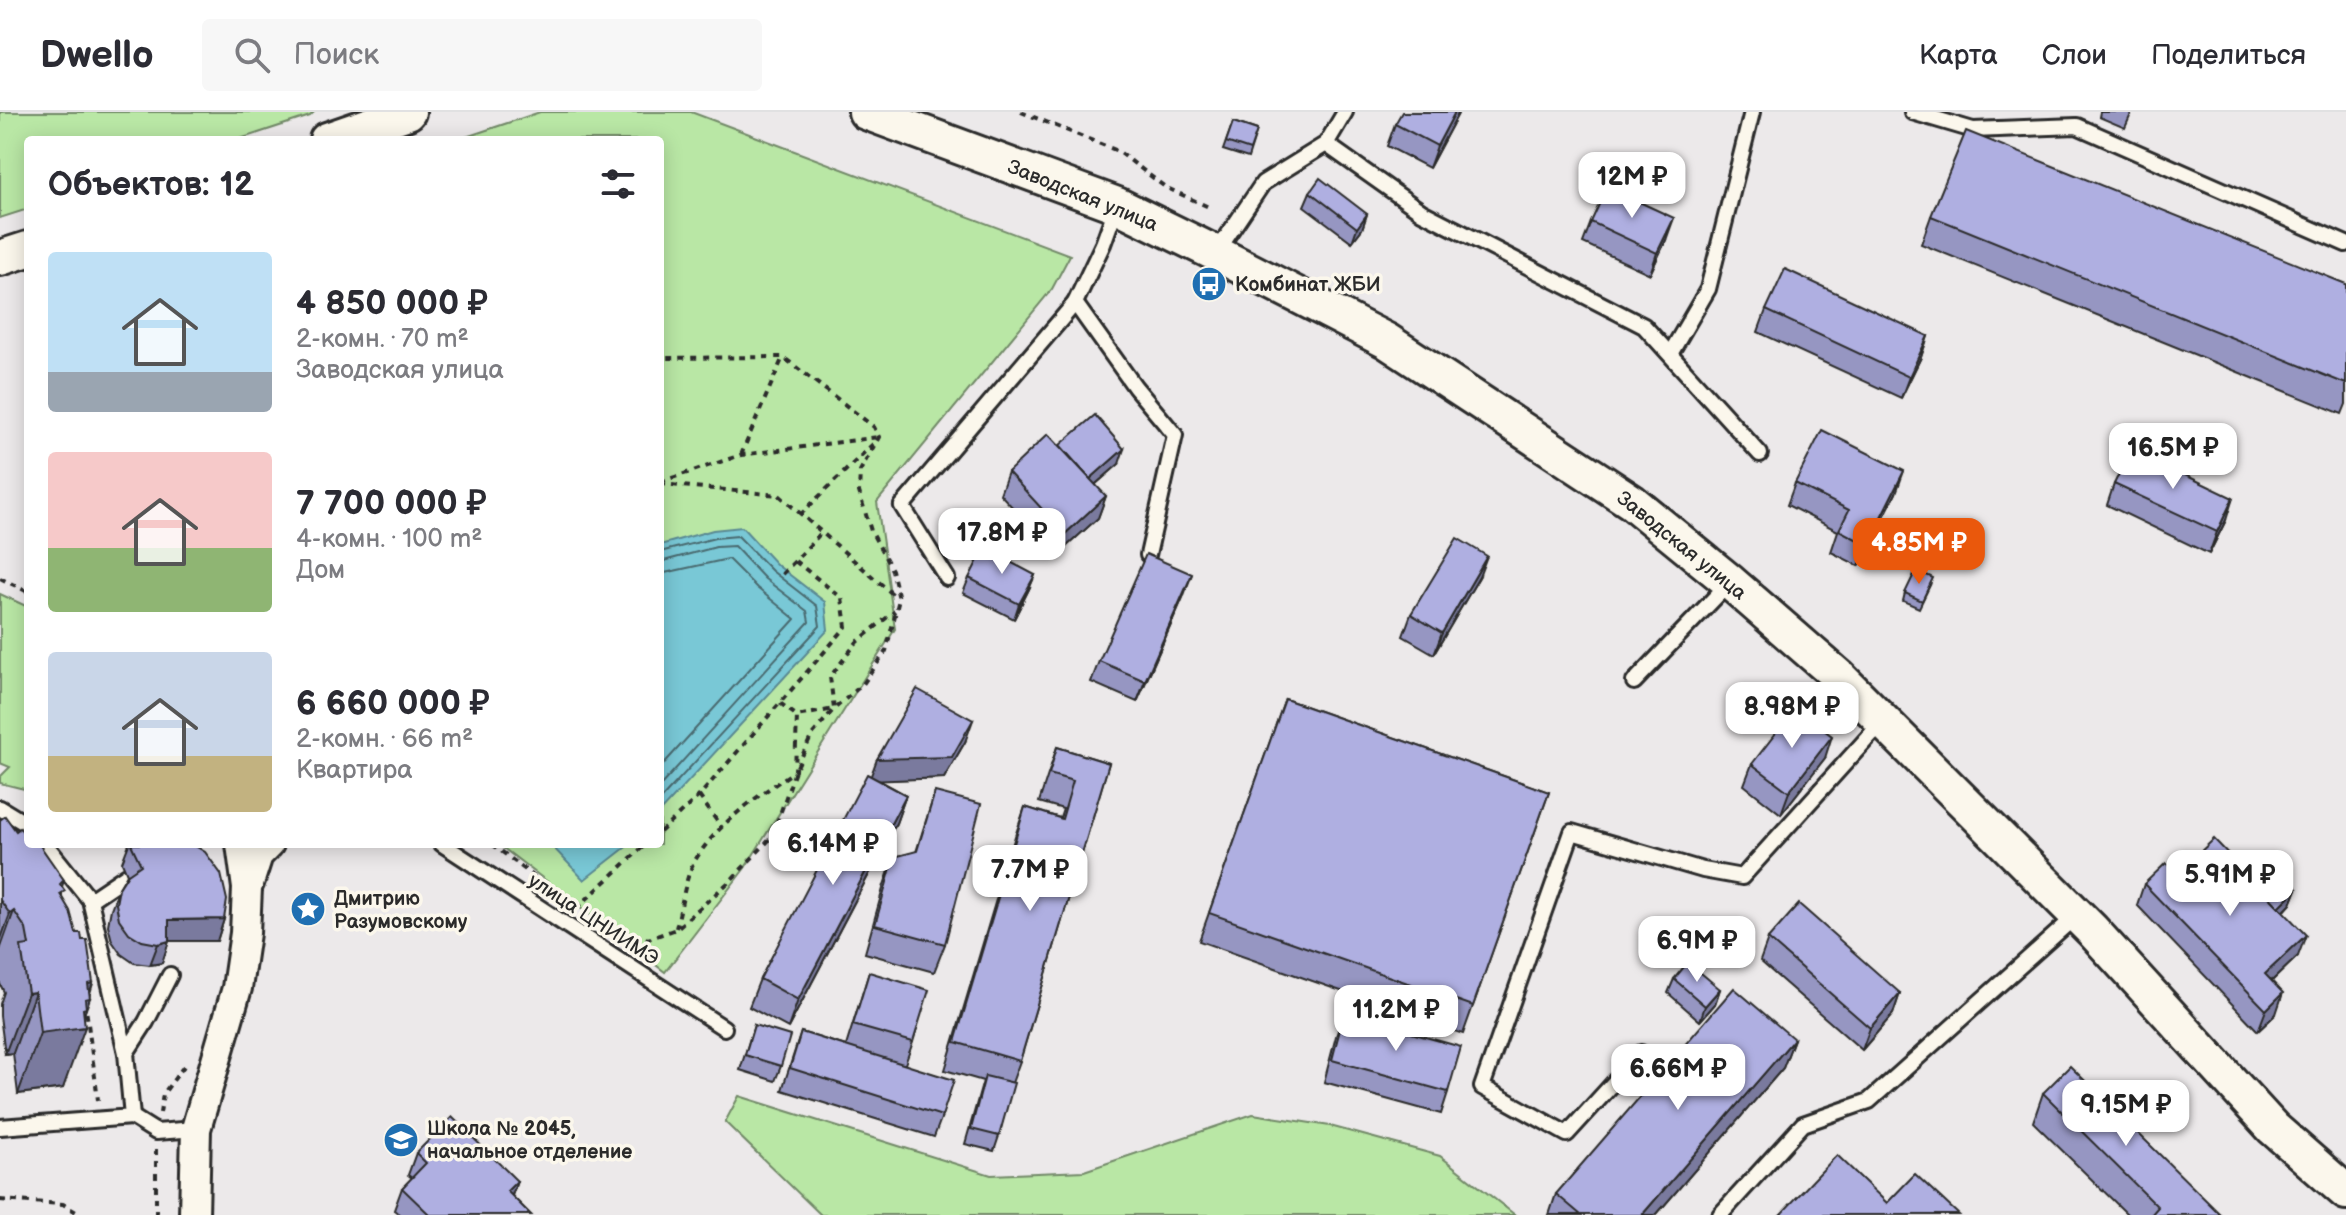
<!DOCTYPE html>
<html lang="ru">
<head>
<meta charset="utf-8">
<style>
	:root { --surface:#fff; --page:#f7f7f7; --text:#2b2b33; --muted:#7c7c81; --line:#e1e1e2; --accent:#ea580c }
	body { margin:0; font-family:"Balsamiq Sans",sans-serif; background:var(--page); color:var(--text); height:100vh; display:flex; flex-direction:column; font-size:30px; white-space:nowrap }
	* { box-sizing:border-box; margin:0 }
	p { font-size:26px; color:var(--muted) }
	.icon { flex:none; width:44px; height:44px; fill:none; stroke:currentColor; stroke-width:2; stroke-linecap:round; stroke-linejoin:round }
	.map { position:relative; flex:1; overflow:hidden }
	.panel { position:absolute; left:24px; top:24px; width:640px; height:712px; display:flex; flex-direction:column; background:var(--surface); border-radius:8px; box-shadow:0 4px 20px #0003 }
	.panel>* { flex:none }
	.price { position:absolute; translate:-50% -68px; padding:0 18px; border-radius:16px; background:#fff; color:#222; font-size:26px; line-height:52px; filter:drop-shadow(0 2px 4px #0008) }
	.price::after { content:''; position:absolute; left:50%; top:48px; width:24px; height:18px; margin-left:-12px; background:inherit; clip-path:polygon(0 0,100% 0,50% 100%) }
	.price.selected { background:var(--accent); color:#fff }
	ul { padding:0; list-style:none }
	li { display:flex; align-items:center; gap:24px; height:200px; padding:0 24px }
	li span { display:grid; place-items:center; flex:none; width:224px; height:160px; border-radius:8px; color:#555 }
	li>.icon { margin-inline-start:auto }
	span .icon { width:96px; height:96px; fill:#fffc; stroke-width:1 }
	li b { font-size:34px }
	h2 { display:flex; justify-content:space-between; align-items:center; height:96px; padding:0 24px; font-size:34px }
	header { display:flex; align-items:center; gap:48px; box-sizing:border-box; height:112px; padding:0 40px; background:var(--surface); border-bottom:2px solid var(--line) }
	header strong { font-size:38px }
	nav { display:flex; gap:44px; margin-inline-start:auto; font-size:28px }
	.search { width:560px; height:72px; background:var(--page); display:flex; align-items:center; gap:20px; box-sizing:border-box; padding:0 28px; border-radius:8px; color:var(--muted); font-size:30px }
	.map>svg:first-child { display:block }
	.green { fill:#b9e7a5; stroke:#728968; stroke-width:2 }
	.water { fill:#79c8d6; stroke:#5a8992; stroke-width:2 }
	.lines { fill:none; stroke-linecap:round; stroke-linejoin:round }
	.shore { stroke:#4a6a6f; stroke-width:2 }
	.service-casing { stroke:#2b2b2b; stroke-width:20 }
	.minor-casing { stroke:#2b2b2b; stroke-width:34 }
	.tertiary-casing { stroke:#2b2b2b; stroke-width:40 }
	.path { stroke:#2b2b2b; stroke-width:4; stroke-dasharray:6 6; stroke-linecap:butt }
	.service { stroke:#fbf7ec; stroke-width:14 }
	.minor { stroke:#fbf7ec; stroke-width:28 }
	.tertiary { stroke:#fbf7ec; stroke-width:34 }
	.wall { fill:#9696c2; stroke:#2b2b2b; stroke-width:2 }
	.shaded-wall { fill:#7a7a9e; stroke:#2b2b2b; stroke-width:2 }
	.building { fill:#afafe1; stroke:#2b2b2b; stroke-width:2 }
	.labels { text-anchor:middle; stroke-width:7; stroke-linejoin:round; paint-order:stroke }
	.street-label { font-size:20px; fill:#2b2b2b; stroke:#fbf7ec }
	.poi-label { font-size:20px; font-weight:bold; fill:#2b2b2b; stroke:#fbf7ec; text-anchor:start }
</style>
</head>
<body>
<header>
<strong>Dwello</strong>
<div class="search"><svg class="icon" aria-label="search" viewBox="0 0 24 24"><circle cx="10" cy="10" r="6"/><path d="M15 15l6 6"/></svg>Поиск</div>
<nav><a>Карта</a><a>Слои</a><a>Поделиться</a></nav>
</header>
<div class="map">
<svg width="2346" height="1103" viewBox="0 0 2346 1103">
	<rect width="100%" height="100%" fill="#ece9ea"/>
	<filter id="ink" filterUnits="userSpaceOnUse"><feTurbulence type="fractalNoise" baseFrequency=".0125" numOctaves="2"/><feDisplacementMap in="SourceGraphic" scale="16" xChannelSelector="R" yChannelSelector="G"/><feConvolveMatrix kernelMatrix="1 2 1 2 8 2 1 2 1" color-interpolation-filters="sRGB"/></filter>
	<g filter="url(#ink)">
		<g class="green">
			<polygon points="0,0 314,0 310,4 237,28 28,28 28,97 0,106"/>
			<polygon points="540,0 691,0 1070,143 1052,177 877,390 895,517 745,756 665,860 498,732 660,732 660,28 457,28"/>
			<polygon points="0,482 28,495 28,678 0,671 0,665 10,655 0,651"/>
			<polygon points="739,984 991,1063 1084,1059 1253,1002 1330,1014 1440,1044 1515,1103 821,1103 725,1010"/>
		</g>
		<g class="water">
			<polygon points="742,415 777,453 825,490 828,518 660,700 660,433 713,418"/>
			<polygon points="550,732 630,732 584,768"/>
		</g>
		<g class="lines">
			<g class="shore">
				<polyline points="660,440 715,426 738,424 772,459 817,494 820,514 660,688"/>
				<polyline points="660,450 716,435 734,434 765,467 807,499 809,510 660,674"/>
				<polyline points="660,462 728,447 757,476 795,507 660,656"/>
			</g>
			<defs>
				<g id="service">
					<polyline points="1912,0 1973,18 2077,14 2346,132"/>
					<polyline points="1326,32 1422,100 1644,214 1760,342"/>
					<polyline points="1216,141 1263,71 1326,32 1345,0"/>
					<polyline points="1075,191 1135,275 1175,323 1148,443"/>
					<polyline points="1670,242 1708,177 1752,0"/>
					<polyline points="947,466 902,394 1075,191 1103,132 1117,93"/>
					<polyline points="1634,570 1730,470"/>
					<polyline points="0,696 28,713"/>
					<polyline points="442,732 724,916"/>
					<polyline points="90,788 127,763"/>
					<polyline points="126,941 146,910 170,863"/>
					<polyline points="1641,941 1567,1022 1482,975 1572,720 1703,758 1742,765 1883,609"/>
					<polyline points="132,1005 156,1020 196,1017"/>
					<polyline points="0,1015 132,1005 126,941 90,788 45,732"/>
					<polyline points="1720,1103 1803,1012 1869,989 2077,803"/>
				</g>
				<g id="minor">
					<polyline points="249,771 258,743 269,732"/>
					<polyline points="194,1103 196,1017 237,876 245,821 247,776 241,732"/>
				</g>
				<g id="tertiary">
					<polyline points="866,0 1117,93 1225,146 1387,229 1632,390 1730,470 1838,564 2092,818 2273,1016 2346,1080"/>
					<polyline points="327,28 408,0"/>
					<polyline points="0,146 28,137"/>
				</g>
			</defs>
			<use href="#service" class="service-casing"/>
			<use href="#minor" class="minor-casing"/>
			<use href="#tertiary" class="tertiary-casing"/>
			<g class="path">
				<polyline points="1021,0 1118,39 1165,75 1211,96"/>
				<polyline points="741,343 783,245"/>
				<polyline points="660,370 741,343 879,325"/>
				<polyline points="660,372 779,383 897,486"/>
				<polyline points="800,403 875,330"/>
				<polyline points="782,462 795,449"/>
				<polyline points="0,466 28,480"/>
				<polyline points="780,591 797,604"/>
				<polyline points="699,684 722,716"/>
				<polyline points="660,720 699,684 846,515 842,486 795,449 821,421"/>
				<polyline points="492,732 550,777"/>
				<polyline points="577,796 646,732"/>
				<polyline points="611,816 648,827 676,817 730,769 772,725 795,659 812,623 834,597 863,572 886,539 899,487 892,458 871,419 859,380 860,359 879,325 874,315 783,245 660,246"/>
				<path d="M676,816C681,798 685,766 694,750C717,711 759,683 795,659L797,604L834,597L830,565L857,530L895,499"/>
				<polyline points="85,889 98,988"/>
				<polyline points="160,1001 163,982 187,950"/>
				<polyline points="156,1037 156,1103"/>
				<polyline points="0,1088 63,1092 81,1103"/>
			</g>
			<use href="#service" class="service"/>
			<use href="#minor" class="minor"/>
			<use href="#tertiary" class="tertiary"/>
		</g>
		<g class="wall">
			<polygon points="1459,0 1429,56 1387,34 1395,12"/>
			<polygon points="2100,0 2132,0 2125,16 2099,5"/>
			<polygon points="1233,10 1257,18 1248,46 1223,38"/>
			<polygon points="1310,80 1367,102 1362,117 1352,130 1304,94"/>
			<polygon points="1931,104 2346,172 2346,292 2342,302 1921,132"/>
			<polygon points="1591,110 1666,128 1650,162 1583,131"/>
			<polygon points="1766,198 1928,224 1921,245 1901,286 1758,220"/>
			<polygon points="1059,334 1119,352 1095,373 1106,384 1098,406 1057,443 1000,382 1008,360"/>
			<polygon points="1795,371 1896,381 1859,454 1831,440 1838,419 1787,393"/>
			<polygon points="2114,372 2226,408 2209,442 2107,393"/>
			<polygon points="1035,463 1029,477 1014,507 963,481 969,466"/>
			<polygon points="1479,465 1434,542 1403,524 1411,502"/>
			<polygon points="1930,473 1919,496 1903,489 1905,481"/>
			<polygon points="1184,483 1137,590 1091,570 1099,549"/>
			<polygon points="1285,587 1549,680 1463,922 1199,829"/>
			<polygon points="965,630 944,666 879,668 906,683 896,711 788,916 749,895 760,867 871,664"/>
			<polygon points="1057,635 1109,651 1020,949 1012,971 999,1024 994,1039 965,1032 983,969 945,958 1015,724 1025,695 1060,706 1063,697 1039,690"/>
			<polygon points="1825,646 1781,702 1744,673 1752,652"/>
			<polygon points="935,680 945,832 934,860 865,841 884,773 894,745 916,740"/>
			<polygon points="0,708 16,719 25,723 64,768 62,775 62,786 76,821 93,871 63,976 18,982 13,941 5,942 0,904 0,892 4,880 0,872"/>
			<polygon points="129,732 192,732 224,807 217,829 169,829 162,851 150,853 134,851 121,842 112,829 108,813 111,797 119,776 127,762 122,750"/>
			<polygon points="2177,762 2259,774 2297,777 2291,792 2284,800 2298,844 2272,869 2276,902 2258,919 2137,793 2144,772"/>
			<polygon points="1768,827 1900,881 1893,902 1862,938 1760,849"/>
			<polygon points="869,860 913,930 905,952 942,1004 934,1025 782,978 801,920 846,934"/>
			<polygon points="1674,867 1720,877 1715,892 1700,909 1668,881"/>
			<polygon points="1344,902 1448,980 1441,1002 1324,970 1336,924"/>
			<polygon points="754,913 781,954 775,969 740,958"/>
			<polygon points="1794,927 1783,956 1656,1103 1549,1103 1556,1082"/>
			<polygon points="2043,981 2221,1103 2128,1103 2033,1010"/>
			<polygon points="416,1041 517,1069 512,1084 531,1103 400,1103 394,1098 402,1076 412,1066 408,1063"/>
		</g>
		<g class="shaded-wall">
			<polygon points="1455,0 1459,0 1429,56 1437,34"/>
			<polygon points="1367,102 1362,117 1352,130 1357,116"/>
			<polygon points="1674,106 1666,128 1650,162 1657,141"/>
			<polygon points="1928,224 1921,245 1901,286 1909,265"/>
			<polygon points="1124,337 1119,352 1084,382 1090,367"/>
			<polygon points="1904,359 1896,381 1859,454 1867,433"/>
			<polygon points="1106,384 1098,406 1057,443 1065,422"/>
			<polygon points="2233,386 2226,408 2209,442 2217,420"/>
			<polygon points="1487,444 1479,465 1434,542 1442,521"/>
			<polygon points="1192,462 1184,483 1137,590 1145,569"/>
			<polygon points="1035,463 1029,477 1014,507 1019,492"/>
			<polygon points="973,608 965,630 944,666 869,669 877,647"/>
			<polygon points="1832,624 1825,646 1781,702 1789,680"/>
			<polygon points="906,683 896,711 788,916 798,888"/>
			<polygon points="2297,777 2291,792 2269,814 2274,799"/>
			<polygon points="14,799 0,838 0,829 10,802"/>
			<polygon points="224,807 217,829 161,829 169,808"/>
			<polygon points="2306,823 2298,844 2257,883 2265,862"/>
			<polygon points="169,829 162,851 150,853 158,832"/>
			<polygon points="93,871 87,886 90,886 79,916 85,915 63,976 18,982 40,921 88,872"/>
			<polygon points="1720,877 1715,892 1700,909 1705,894"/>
			<polygon points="35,880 13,941 5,942 28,881"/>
			<polygon points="1900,881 1893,902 1862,938 1870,916"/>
			<polygon points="2283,881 2276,902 2258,919 2266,898"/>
			<polygon points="1794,927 1783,956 1656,1103 1642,1103"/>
			<polygon points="517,1069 509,1091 507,1079"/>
		</g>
		<g class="building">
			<polygon points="1402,0 1455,0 1437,34 1395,12"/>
			<polygon points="1233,10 1257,18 1250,38 1226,30"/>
			<polygon points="1966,19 2346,172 2346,272 1931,104"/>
			<polygon points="1320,66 1367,102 1357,116 1310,80"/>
			<polygon points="1607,75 1674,106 1657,141 1591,110"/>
			<polygon points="1785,157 1928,224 1909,265 1766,198"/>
			<polygon points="1095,303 1124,337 1090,367 1060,333"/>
			<polygon points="1822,318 1904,359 1867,433 1839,418 1849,398 1795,371"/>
			<polygon points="1048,322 1106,384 1065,422 1008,360"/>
			<polygon points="2131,337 2233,386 2217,420 2114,372"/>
			<polygon points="1457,426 1487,444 1442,521 1411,502"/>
			<polygon points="984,436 1035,463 1019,492 969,466"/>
			<polygon points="1146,442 1192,462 1145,569 1099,549"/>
			<polygon points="1916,458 1933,466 1922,489 1905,481"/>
			<polygon points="917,577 973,608 952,645 877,647"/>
			<polygon points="1285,587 1549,680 1473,894 1209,801"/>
			<polygon points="1795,596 1832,624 1789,680 1752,652"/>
			<polygon points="1057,635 1109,651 1020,949 955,930 1025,695 1062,707 1073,669 1049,662"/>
			<polygon points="867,662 906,683 798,888 760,867"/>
			<polygon points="935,680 981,692 945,832 875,813 894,745 917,739"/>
			<polygon points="5,704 16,719 20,716 25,723 28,721 28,732 39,732 64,768 60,772 65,779 60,782 70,799 76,821 81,821 82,828 87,828 93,871 88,872 90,886 85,887 86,896 83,897 85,915 40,921 35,880 28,881 21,834 29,833 26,817 14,799 10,802 0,788 0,708"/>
			<polygon points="2214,727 2306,823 2265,862 2283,881 2266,898 2144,772 2166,751 2177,762"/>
			<polygon points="131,732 192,732 205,740 221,762 227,788 224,807 169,808 169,829 158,832 142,829 129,821 119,807 116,792 119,776 128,762 141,753"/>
			<polygon points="2276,756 2297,777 2279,795 2259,774"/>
			<polygon points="1799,792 1900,881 1870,916 1768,827"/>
			<polygon points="1688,850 1720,877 1705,894 1674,867"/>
			<polygon points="869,860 929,878 913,930 853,913"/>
			<polygon points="1734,876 1794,927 1642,1103 1581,1103 1556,1082"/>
			<polygon points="1344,902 1461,935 1448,980 1332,948"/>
			<polygon points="754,913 790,924 781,954 745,943"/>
			<polygon points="801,920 954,968 942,1004 790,956"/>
			<polygon points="2070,954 2221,1103 2151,1103 2158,1095 2043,981"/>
			<polygon points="985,964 1014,971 999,1024 971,1017"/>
			<polygon points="452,1005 517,1069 507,1079 531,1103 430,1103 402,1076 426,1051 416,1041"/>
			<polygon points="1837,1043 1887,1091 1915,1062 1959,1103 1780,1103"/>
		</g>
	</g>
	<defs>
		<symbol id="bus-disc" viewBox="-11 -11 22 22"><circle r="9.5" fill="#1f6fb2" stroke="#fbf7ec"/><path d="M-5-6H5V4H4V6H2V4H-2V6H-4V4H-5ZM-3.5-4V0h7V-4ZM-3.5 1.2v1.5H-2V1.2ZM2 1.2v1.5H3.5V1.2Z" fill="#fff"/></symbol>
		<symbol id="sight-disc" viewBox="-11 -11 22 22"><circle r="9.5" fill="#1f6fb2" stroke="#fbf7ec"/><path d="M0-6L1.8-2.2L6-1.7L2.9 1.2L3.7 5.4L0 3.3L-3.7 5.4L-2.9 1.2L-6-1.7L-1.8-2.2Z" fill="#fff"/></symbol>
		<symbol id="school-disc" viewBox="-11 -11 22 22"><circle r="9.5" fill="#1f6fb2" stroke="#fbf7ec"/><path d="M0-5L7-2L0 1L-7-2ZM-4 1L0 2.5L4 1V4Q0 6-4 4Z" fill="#fff"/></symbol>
	</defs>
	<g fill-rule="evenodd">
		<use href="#bus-disc" x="1189" y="152" width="40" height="40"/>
		<use href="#sight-disc" x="288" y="777" width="40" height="40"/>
		<use href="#school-disc" x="381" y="1008" width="40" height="40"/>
	</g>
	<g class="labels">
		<g class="street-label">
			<text transform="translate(1083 83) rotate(22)" y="7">Заводская улица</text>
			<text transform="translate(1682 433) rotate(39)" y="7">Заводская улица</text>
			<text transform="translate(594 807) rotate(33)" y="7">улица ЦНИИМЭ</text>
		</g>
		<g class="poi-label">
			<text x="1235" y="179">Комбинат ЖБИ</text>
			<text x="334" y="793">Дмитрию<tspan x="334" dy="23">Разумовскому</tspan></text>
			<text x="427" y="1023">Школа № 2045,<tspan x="427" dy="23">начальное отделение</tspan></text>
		</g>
	</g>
</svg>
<b class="price" style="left:1632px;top:108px">12M ₽</b>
<b class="price" style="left:2173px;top:379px">16.5M ₽</b>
<b class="price" style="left:1002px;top:464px">17.8M ₽</b>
<b class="price selected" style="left:1919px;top:474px">4.85M ₽</b>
<b class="price" style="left:1792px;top:638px">8.98M ₽</b>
<b class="price" style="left:833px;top:775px">6.14M ₽</b>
<b class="price" style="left:1030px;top:801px">7.7M ₽</b>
<b class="price" style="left:2230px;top:806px">5.91M ₽</b>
<b class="price" style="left:1697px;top:872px">6.9M ₽</b>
<b class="price" style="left:1396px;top:941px">11.2M ₽</b>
<b class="price" style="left:1678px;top:1000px">6.66M ₽</b>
<b class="price" style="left:2126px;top:1036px">9.15M ₽</b>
<section class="panel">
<h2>Объектов: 12<svg class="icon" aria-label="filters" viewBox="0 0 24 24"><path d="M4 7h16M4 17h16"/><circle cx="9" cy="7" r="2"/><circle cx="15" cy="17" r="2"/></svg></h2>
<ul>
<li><span style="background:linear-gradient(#bfe0f5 75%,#9aa5b1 0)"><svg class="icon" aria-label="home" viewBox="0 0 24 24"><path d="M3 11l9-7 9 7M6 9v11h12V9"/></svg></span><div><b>4 850 000 ₽</b><p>2-комн. · 70 m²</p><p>Заводская улица</p></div></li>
<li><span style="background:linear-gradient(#f6c9c9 60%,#8fb573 0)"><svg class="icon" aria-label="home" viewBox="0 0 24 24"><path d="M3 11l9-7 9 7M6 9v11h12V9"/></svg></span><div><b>7 700 000 ₽</b><p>4-комн. · 100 m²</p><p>Дом</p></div></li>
<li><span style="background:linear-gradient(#c9d6e8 65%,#c2b280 0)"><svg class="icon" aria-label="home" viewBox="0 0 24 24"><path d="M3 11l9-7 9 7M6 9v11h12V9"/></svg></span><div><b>6 660 000 ₽</b><p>2-комн. · 66 m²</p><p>Квартира</p></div></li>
</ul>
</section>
</div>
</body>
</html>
